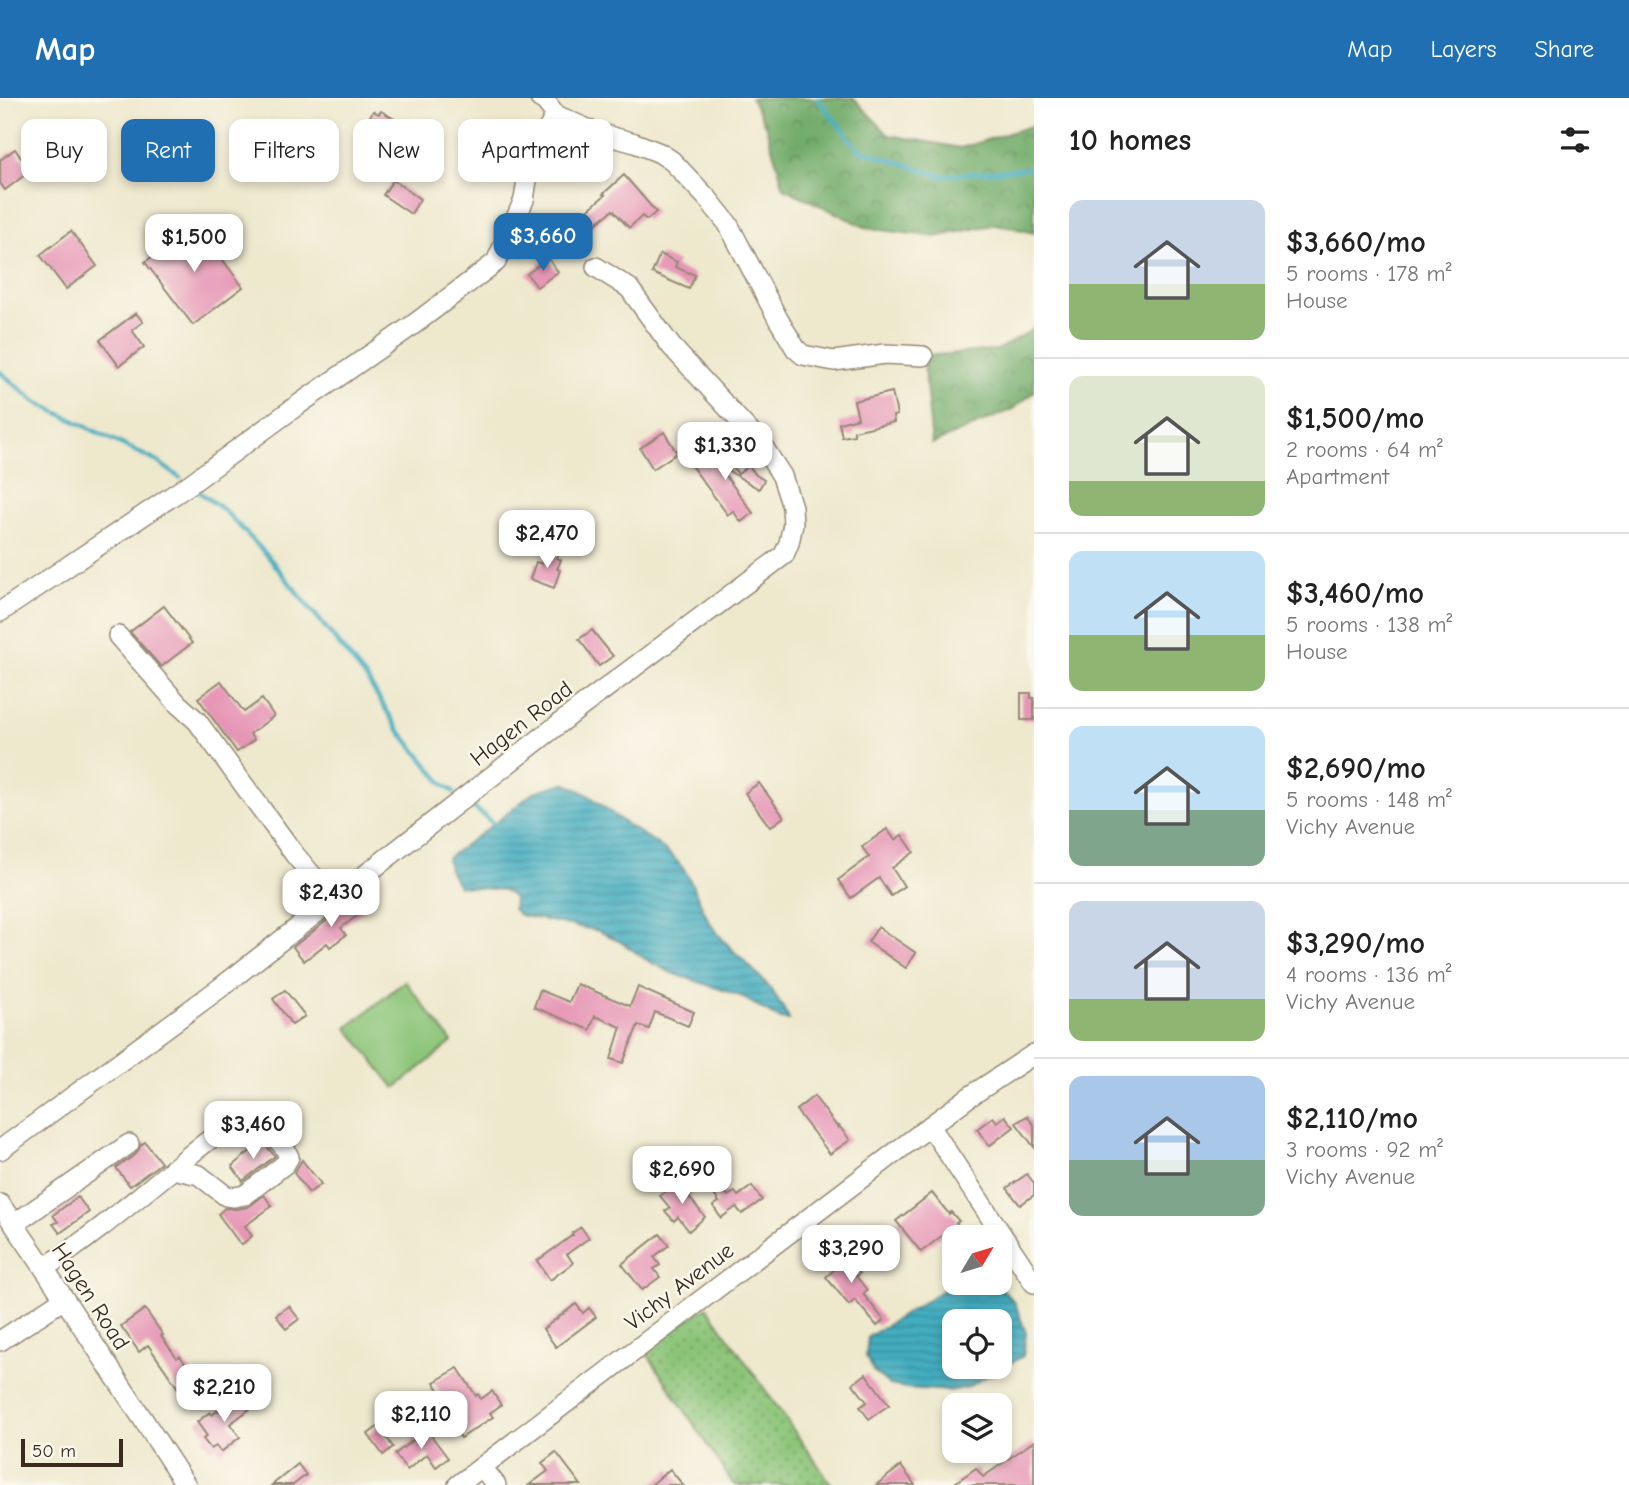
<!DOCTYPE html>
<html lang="en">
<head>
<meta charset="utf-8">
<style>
	:root { --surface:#fff; --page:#f6f6f6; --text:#222; --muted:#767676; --line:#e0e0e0; --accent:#1f6fb2 }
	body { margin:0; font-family:"Comic Neue",sans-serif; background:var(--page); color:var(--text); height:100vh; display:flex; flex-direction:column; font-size:26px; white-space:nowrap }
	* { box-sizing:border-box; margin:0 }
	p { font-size:23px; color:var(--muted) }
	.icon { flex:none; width:38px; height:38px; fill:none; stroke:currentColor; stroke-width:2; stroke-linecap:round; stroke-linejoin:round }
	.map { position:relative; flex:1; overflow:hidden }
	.side { display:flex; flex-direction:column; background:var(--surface); width:595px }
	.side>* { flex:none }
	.banner { position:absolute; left:21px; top:21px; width:665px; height:63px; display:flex; gap:14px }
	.needle { width:46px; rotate:52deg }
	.tools { position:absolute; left:942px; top:1127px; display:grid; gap:14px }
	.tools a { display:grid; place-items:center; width:70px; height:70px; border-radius:14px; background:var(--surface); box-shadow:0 4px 10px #0003; font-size:35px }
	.scale { position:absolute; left:21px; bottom:18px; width:102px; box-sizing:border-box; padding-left:7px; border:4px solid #3b2a1e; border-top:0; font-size:19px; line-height:24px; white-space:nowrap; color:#3b2a1e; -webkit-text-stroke:5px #fbf7ec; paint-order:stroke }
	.price { position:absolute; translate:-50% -60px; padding:0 16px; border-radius:14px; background:#fff; color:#222; font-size:23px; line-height:46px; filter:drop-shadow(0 2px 4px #0008) }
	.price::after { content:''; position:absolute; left:50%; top:42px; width:21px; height:16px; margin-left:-10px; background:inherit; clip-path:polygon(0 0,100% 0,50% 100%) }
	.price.on { background:var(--accent); color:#fff }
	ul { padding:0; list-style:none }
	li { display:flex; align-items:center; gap:21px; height:175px; padding:0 35px }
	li+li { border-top:2px solid var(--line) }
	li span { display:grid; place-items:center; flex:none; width:196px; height:140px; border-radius:14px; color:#555 }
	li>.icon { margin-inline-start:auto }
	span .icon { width:84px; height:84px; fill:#fffc; stroke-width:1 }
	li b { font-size:30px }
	h2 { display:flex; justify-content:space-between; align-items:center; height:84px; padding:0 35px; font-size:30px }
	.chip { padding:0 24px; border-radius:14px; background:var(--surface); box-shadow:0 4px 10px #0003; font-size:24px; line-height:63px }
	.chip.on { background:var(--accent); color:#fff }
	header { display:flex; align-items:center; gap:42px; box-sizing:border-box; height:98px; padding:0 35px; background:var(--accent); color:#fff }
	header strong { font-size:33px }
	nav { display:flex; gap:38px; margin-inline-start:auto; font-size:24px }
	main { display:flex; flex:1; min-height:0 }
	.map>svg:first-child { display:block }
	.grass { fill:url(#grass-dots); stroke:#63774b; stroke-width:2 }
	.forest { fill:url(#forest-crowns); stroke:#566a43; stroke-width:2 }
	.park { fill:#8bc478; stroke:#63774b; stroke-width:2 }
	.water { fill:url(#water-rules); stroke:#3e6c6f; stroke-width:2; fill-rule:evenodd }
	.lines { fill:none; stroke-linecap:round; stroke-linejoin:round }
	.stream { stroke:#42adc0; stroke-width:4.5 }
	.building { fill:#e695b5 }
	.minor-casing { stroke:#948976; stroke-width:22 }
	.minor { stroke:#fff; stroke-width:19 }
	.labels { text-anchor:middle; stroke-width:5; stroke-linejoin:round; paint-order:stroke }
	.street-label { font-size:23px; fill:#3b2a1e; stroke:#fbf7ec }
</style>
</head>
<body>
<header>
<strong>Map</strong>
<nav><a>Map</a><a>Layers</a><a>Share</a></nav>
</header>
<main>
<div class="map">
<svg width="1034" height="1387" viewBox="0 0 1034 1387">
	<defs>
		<pattern id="grass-dots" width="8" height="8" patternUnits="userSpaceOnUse" patternTransform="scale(1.75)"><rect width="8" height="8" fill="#8bc478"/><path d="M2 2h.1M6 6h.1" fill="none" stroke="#739f62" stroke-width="1.8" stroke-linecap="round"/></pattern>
		<pattern id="forest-crowns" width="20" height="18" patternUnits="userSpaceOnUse" patternTransform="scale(1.75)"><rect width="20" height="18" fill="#70aa68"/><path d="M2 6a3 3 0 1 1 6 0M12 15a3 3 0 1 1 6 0" fill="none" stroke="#5d8b55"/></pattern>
		<pattern id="water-rules" width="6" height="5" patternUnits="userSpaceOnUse" patternTransform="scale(1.75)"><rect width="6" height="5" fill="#42adc0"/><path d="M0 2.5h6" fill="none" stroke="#388d9b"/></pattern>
	</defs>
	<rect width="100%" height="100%" fill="#fbf7ec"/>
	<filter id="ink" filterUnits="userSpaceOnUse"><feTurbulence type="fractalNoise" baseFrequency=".0143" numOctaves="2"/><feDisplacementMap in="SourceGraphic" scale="14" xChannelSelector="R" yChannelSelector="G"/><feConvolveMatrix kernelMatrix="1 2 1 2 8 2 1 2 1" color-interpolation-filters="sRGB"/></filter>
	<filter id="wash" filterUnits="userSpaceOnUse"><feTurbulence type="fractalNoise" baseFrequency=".00686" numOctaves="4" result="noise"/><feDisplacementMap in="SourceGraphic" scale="28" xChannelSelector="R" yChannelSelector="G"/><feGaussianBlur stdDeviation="1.57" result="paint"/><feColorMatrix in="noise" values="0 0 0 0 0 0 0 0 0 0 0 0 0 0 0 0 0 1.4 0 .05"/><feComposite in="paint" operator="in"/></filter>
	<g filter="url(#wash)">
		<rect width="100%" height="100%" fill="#eee8cd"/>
		<polygon class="grass" points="707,1209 832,1387 734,1387 644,1251"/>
		<g class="forest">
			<polygon points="751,0 853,0 889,37 961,50 1034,27 1034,135 997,126 935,139 867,130 784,90 766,29"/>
			<polygon points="1034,231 1034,294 1013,311 932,346 923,258 997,252"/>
		</g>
		<polygon class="park" points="405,883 452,944 395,990 347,930"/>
		<g class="water">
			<path d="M564,685C587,693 603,709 622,723C642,737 667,749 682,769C697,789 701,816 717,835C743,866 772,882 789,922L780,921L738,897L672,875L648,863L621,844L599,833L520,817L513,811L514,800L504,792L459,788L449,772L447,760L494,726L534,694Z"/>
			<path d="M954,1185H997L1015,1205L1026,1235L1023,1258L966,1290L949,1293L907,1290L890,1287L874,1274L866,1258L868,1239ZM999,1223V1269H954V1223Z"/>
		</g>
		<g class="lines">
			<g class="stream">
				<polyline points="817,0 858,51 941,78 1034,70"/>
				<polyline points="0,274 36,304 158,364 180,380"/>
				<polyline points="199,394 224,412 267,457 367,581 398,631 443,686 454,694"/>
				<polyline points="472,708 494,726"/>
			</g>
		</g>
		<g id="blocks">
			<g class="building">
				<polygon points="373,13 379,16 381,13 438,47 434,53 437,55 428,71 403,57 400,62 359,38"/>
				<polygon points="15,51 30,73 5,92 0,85 0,62"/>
				<polygon points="624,77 656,114 647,122 642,118 629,130 613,112 592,129 582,117 605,97 603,96"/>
				<polygon points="393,82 420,101 411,116 383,97"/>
				<polygon points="196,126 243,189 193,227 145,164"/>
				<polygon points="560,128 571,144 550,159 538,144"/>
				<polygon points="71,133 97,168 66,191 40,157"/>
				<polygon points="660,156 677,164 675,169 695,177 689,191 652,175"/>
				<polygon points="548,160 558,174 537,189 527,176"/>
				<polygon points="136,215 143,224 132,232 144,249 119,268 100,242"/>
				<polygon points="892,294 897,317 893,318 894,324 854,333 854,337 842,339 839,325 858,320 854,303"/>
				<polygon points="664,334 677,355 653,371 640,350"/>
				<polygon points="717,347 738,376 749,368 756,377 764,382 759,391 717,366 753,415 741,424 733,413 728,417 690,366"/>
				<polygon points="548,453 558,456 557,460 561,462 557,471 560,472 554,490 530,481 536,464 542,466"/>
				<polygon points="164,508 192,545 161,569 130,534"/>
				<polygon points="592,532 613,558 599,568 579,541"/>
				<polygon points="221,583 244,614 262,601 274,618 250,636 254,642 237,654 198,600"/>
				<polygon points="1021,595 1031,595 1031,600 1034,600 1034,622 1021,622"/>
				<polygon points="759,685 784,719 770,729 745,695"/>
				<polygon points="887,731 895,742 902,737 914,754 892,770 904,788 891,798 879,780 851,800 838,782 869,759 862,749"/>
				<polygon points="361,796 370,808 341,830 346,837 330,849 327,845 304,863 293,849"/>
				<polygon points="878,829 916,855 906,870 868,844"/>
				<polygon points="577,886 630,908 638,889 694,914 688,928 655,914 649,931 638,927 623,965 611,961 621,929 595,918 590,932 534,909 540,892 569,904"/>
				<polygon points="285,892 305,918 292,927 273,901"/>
				<polygon points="814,998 838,1030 839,1028 850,1042 830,1056 796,1012"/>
				<polygon points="1005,1018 1014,1029 989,1048 977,1031 993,1019 997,1024"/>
				<polygon points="1027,1018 1034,1027 1034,1049 1016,1025"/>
				<polygon points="258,1043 267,1049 275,1058 243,1083 232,1068 254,1050 252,1047"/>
				<polygon points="145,1044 161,1065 130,1088 116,1070 136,1056 141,1047"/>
				<polygon points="302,1062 321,1086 309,1095 294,1075"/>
				<polygon points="1027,1076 1034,1085 1034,1097 1020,1107 1007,1090"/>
				<polygon points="679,1083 690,1098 689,1099 705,1119 689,1133 678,1119 674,1123 665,1113 670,1110 660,1098"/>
				<polygon points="717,1083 728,1098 735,1094 738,1098 752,1088 762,1102 742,1116 736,1109 721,1120 713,1108 719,1104 709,1089"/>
				<polygon points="932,1095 949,1116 951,1114 959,1123 956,1125 967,1139 947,1139 944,1136 921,1154 896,1123"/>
				<polygon points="264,1097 272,1108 245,1128 252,1138 241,1147 218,1116 225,1110 236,1111 248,1109"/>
				<polygon points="78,1099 89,1114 60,1135 53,1126 58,1124 53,1117"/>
				<polygon points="581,1129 589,1140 567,1156 573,1165 550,1182 537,1163 573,1137 572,1135"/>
				<polygon points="660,1136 669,1147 654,1159 660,1167 654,1171 660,1179 642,1192 622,1166"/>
				<polygon points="842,1152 860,1175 856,1178 867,1192 863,1196 884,1222 877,1228 855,1202 849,1207 826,1179 835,1171 828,1163"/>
				<polygon points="576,1206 583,1215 589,1210 596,1219 556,1249 543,1231"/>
				<polygon points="289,1208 299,1221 286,1231 276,1217"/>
				<polygon points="145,1211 163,1237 161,1238 177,1260 180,1258 203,1290 186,1302 148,1247 139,1254 121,1228"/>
				<polygon points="458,1270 476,1298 478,1296 481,1301 492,1293 501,1307 490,1315 493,1319 461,1340 449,1321 455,1317 434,1284"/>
				<polygon points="866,1276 889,1307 869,1321 860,1309 867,1304 853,1286"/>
				<polygon points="240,1295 251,1310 230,1326 240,1339 221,1354 216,1348 211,1351 203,1341 207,1338 197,1324 210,1314 212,1317"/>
				<polygon points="379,1328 393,1349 383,1357 368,1336"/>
				<polygon points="427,1332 448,1360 436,1369 427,1356 407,1372 395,1356"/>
				<polygon points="1034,1343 1034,1387 952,1387 976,1370 983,1379"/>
				<polygon points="556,1354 581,1387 529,1387 548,1373 542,1365"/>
				<polygon points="298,1366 306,1377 293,1387 272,1387"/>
				<polygon points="901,1368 915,1387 876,1387"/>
				<polygon points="670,1371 683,1387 651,1387"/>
			</g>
		</g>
	</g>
	<g filter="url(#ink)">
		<use href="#blocks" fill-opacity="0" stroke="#948976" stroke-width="2"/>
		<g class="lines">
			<defs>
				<g id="minor">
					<polyline points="556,17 594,34 635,45 660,55 672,63 708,101 728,126 778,221 796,251 803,257 834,263 885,256 923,258"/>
					<polyline points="0,514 190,386 295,309 413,227 496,164 524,102 530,62 556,17 545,3 540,0"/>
					<polyline points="118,538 178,606 197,623 295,757 333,802"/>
					<polyline points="930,1028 1034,1185"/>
					<polyline points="0,1052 220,890 582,608 784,457 789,445 793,426 792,409 782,378 762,347 671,248 629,190 596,169"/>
					<polyline points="0,1106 44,1170 186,1387"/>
					<polyline points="14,1126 129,1046"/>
					<path d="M44,1170C89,1141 130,1106 172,1072C188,1059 218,1031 238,1027C258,1024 282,1040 289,1059L285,1066L245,1097L234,1099L226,1098L199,1077L173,1071"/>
					<polyline points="0,1243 64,1201"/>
					<polyline points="482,1369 496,1387"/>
					<polyline points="458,1387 930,1028 969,999 1034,956"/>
				</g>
			</defs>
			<use href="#minor" class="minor-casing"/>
			<use href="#minor" class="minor"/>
		</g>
	</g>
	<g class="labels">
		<g class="street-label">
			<text transform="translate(521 625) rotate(-38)" y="8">Hagen Road</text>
			<text transform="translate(679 1188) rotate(-37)" y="8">Vichy Avenue</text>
			<text transform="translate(91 1198) rotate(57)" y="8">Hagen Road</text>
		</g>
	</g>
</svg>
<div class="tools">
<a><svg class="needle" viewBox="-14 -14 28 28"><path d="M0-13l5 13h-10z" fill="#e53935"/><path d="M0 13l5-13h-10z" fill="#767676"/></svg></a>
<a><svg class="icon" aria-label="locate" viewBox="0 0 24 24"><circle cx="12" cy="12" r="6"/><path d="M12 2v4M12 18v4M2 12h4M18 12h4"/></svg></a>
<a><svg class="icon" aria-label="layers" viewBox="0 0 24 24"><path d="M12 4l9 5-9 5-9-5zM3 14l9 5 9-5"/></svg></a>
</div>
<div class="scale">50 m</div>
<b class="price on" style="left:543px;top:175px">$3,660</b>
<b class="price" style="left:194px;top:176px">$1,500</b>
<b class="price" style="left:725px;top:384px">$1,330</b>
<b class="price" style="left:547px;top:472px">$2,470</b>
<b class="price" style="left:331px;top:831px">$2,430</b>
<b class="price" style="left:253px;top:1063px">$3,460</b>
<b class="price" style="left:682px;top:1108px">$2,690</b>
<b class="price" style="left:851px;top:1187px">$3,290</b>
<b class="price" style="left:224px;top:1326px">$2,210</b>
<b class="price" style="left:421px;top:1353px">$2,110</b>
<div class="banner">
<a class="chip">Buy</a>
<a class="chip on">Rent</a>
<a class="chip">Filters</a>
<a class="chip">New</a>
<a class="chip">Apartment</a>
</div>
</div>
<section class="side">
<h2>10 homes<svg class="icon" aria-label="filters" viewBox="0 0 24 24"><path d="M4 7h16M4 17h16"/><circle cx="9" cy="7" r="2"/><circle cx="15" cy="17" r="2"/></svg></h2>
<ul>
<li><span style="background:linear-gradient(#c9d6e8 60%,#8fb573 0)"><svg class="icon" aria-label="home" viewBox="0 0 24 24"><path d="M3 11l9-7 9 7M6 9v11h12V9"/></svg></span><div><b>$3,660/mo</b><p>5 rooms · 178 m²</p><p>House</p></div></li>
<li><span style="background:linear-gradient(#dfe7d0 75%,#8fb573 0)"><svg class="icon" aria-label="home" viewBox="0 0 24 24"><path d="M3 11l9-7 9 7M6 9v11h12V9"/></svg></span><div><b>$1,500/mo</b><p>2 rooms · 64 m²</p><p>Apartment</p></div></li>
<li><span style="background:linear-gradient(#bfe0f5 60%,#8fb573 0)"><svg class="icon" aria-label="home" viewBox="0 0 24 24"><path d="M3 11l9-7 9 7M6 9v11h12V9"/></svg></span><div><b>$3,460/mo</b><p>5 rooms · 138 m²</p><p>House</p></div></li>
<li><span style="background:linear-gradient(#bfe0f5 60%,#7fa58c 0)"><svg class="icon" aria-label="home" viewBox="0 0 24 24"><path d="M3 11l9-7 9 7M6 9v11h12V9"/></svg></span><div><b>$2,690/mo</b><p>5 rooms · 148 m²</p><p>Vichy Avenue</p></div></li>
<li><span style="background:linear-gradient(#c9d6e8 70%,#8fb573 0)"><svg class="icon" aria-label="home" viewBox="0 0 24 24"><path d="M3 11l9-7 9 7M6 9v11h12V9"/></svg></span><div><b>$3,290/mo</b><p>4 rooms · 136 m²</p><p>Vichy Avenue</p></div></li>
<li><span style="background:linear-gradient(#a9c7e8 60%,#7fa58c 0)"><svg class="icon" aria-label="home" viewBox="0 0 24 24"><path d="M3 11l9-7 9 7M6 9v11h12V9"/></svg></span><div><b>$2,110/mo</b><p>3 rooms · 92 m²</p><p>Vichy Avenue</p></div></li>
</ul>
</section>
</main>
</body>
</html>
